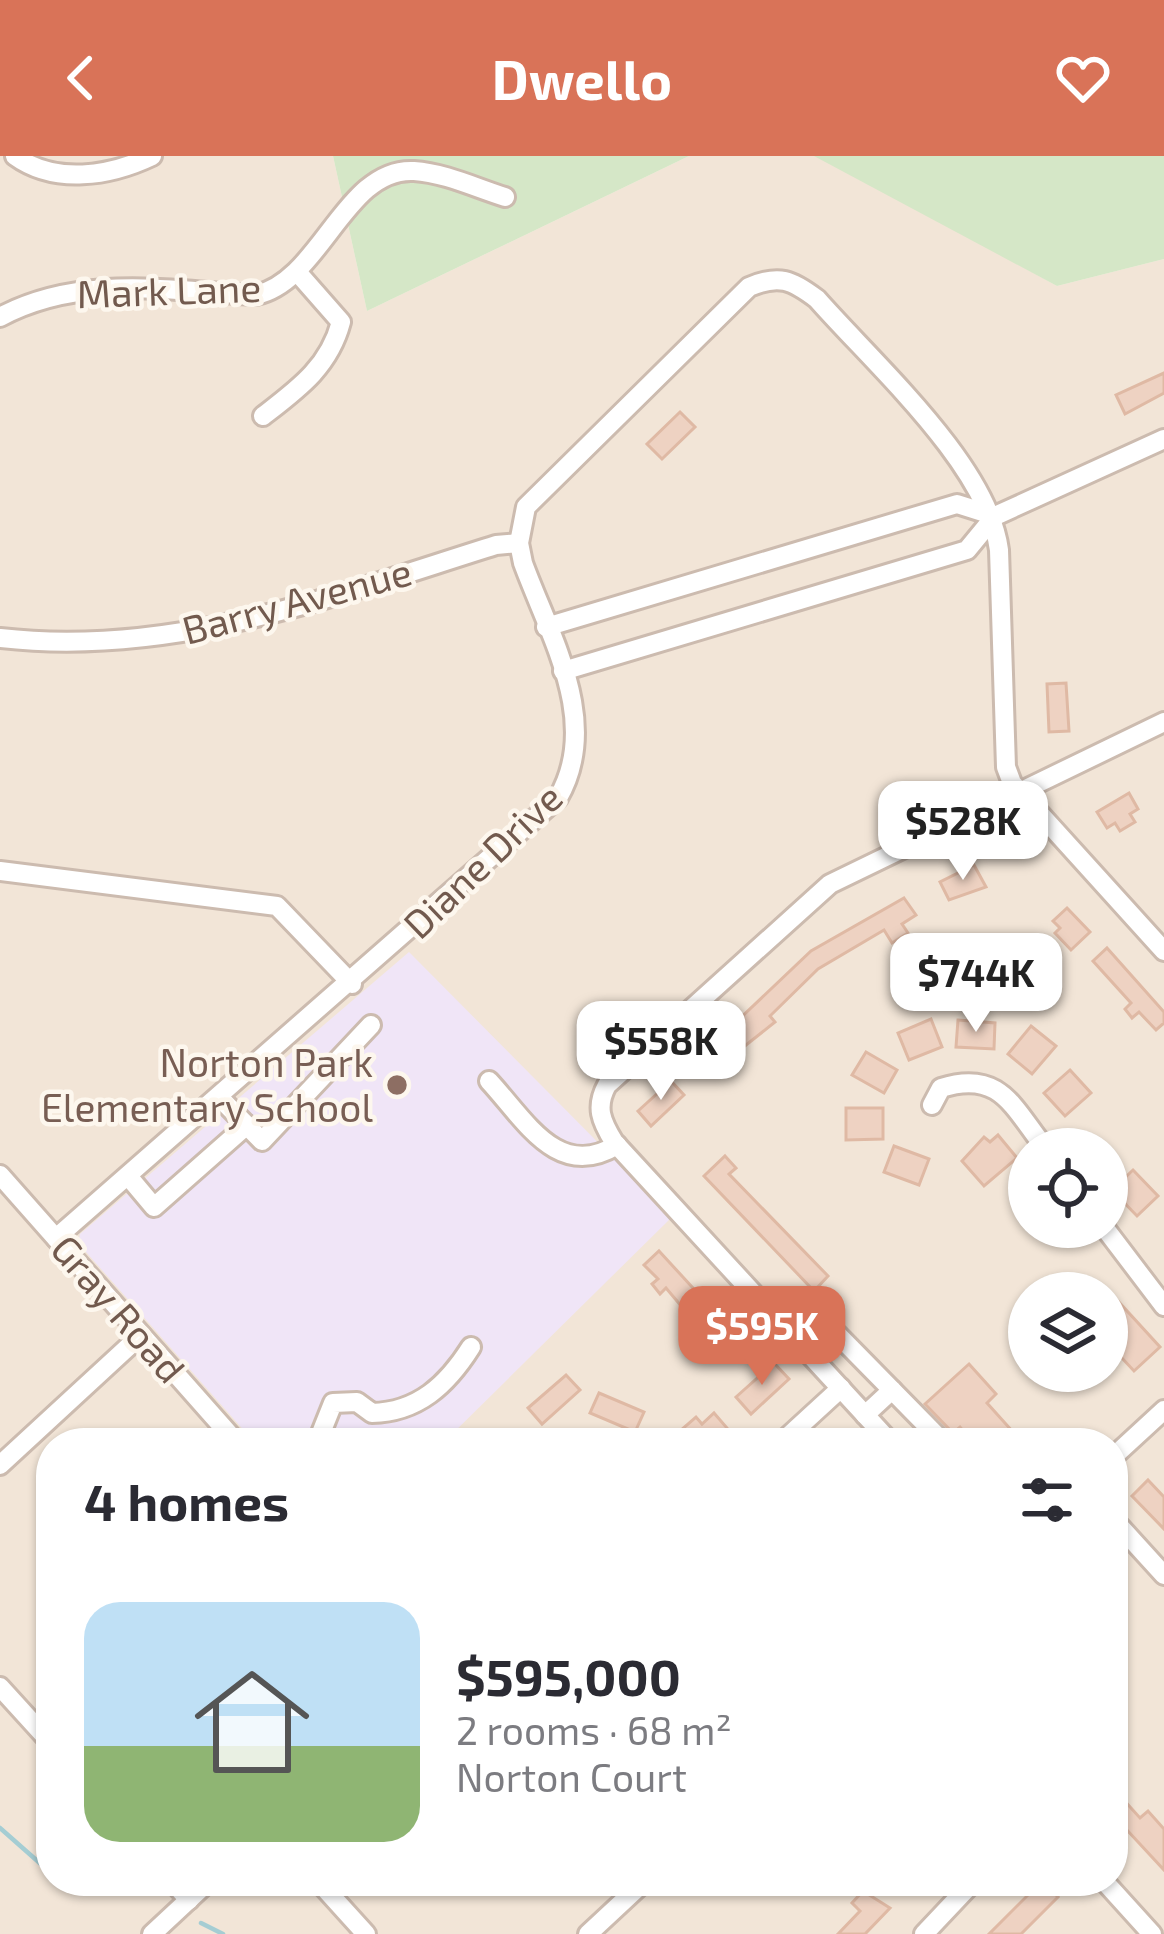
<!DOCTYPE html>
<html lang="en">
<head>
<meta charset="utf-8">
<style>
	:root { --surface:#fff; --page:#f2f2f3; --text:#2b2b33; --muted:#7c7c81; --accent:#d97358 }
	body { margin:0; font-family:"Exo 2",sans-serif; background:var(--page); color:var(--text); height:100vh; display:flex; flex-direction:column; font-size:45px; white-space:nowrap }
	* { box-sizing:border-box; margin:0 }
	p { font-size:39px; color:var(--muted) }
	.icon { flex:none; width:66px; height:66px; fill:none; stroke:currentColor; stroke-width:2; stroke-linecap:round; stroke-linejoin:round }
	.map { position:relative; flex:1; overflow:hidden }
	.details { position:absolute; left:36px; top:1272px; width:1092px; height:468px; display:flex; flex-direction:column; background:var(--surface); border-radius:48px; box-shadow:0 3px 9px #0004 }
	.details>* { flex:none }
	.buttons { position:absolute; left:1008px; top:972px; display:grid; gap:24px }
	.buttons a { display:grid; place-items:center; width:120px; height:120px; border-radius:50%; background:var(--surface); box-shadow:0 3px 9px #0004; font-size:60px }
	.price { position:absolute; translate:-50% -102px; padding:0 27px; border-radius:24px; background:#fff; color:#222; font-size:39px; line-height:78px; filter:drop-shadow(0 3px 6px #0008) }
	.price::after { content:''; position:absolute; left:50%; top:72px; width:36px; height:27px; margin-left:-18px; background:inherit; clip-path:polygon(0 0,100% 0,50% 100%) }
	.price.current { background:var(--accent); color:#fff }
	ul { padding:0; list-style:none }
	li { display:flex; align-items:center; gap:36px; height:300px; padding:0 48px }
	li span { display:grid; place-items:center; flex:none; width:336px; height:240px; border-radius:36px; color:#555 }
	li>.icon { margin-inline-start:auto }
	span .icon { width:144px; height:144px; fill:#fffc; stroke-width:1 }
	li b { font-size:51px }
	h2 { display:flex; justify-content:space-between; align-items:center; height:144px; padding:0 48px; font-size:51px }
	header { display:flex; justify-content:space-between; align-items:center; height:156px; padding:0 48px; background:var(--accent); color:#fff; font-size:54px; font-weight:700 }
	.map>svg:first-child { display:block }
	.residential { fill:#f2e5d7; fill-rule:evenodd }
	.education { fill:#f0e5f7 }
	.green { fill:#d5e7c7 }
	.lines { fill:none; stroke-linecap:round; stroke-linejoin:round }
	.stream { stroke:#a5cdd3; stroke-width:4.5 }
	.building { fill:#eed2c2; stroke:#dfb9a4; stroke-width:3 }
	.minor-casing { stroke:#ccbbaf; stroke-width:24 }
	.minor { stroke:#fff; stroke-width:18 }
	.education-dot { fill:#8d6e63; stroke:#fdf7ee; stroke-width:4.5 }
	.labels { text-anchor:middle; stroke-width:9; stroke-linejoin:round; paint-order:stroke }
	.street-label { font-size:39px; fill:#725a4e; stroke:#fdf7ee }
	.education-label { font-size:39px; fill:#785e54; stroke:#fdf7ee; text-anchor:end }
</style>
</head>
<body>
<header><svg class="icon" aria-label="back" viewBox="0 0 24 24"><path d="M15 5l-7 7 7 7"/></svg>Dwello<svg class="icon" aria-label="heart" viewBox="0 0 24 24"><path d="M12 20l-8-8c-3-5 5-10 8-4 3-6 11-1 8 4z"/></svg></header>
<div class="map">
<svg width="1164" height="1778" viewBox="0 0 1164 1778">
	<rect width="100%" height="100%" fill="#fbf3e8"/>
	<path class="residential" d="M0,0H333L367,155L689,0H823L1057,130L1164,103V1778H0ZM1029,993H1107V1071H1029ZM1029,1137H1107V1215H1029ZM51,1287H1113V1725H51Z"/>
	<polygon class="education" points="409,796 672,1061 443,1287 255,1287 78,1087 80,1078"/>
	<g class="green">
		<polygon points="333,0 689,0 367,155"/>
		<polygon points="814,0 1164,0 1164,103 1057,130"/>
	</g>
	<g class="lines">
		<g class="stream">
			<polyline points="0,1672 51,1717"/>
			<polyline points="73,1725 83,1729"/>
			<polyline points="201,1767 223,1778"/>
		</g>
	</g>
	<g class="building">
		<polygon points="1164,217 1164,237 1125,258 1116,239"/>
		<polygon points="680,256 695,271 662,303 647,288"/>
		<polygon points="1066,527 1069,575 1049,576 1047,528"/>
		<polygon points="1129,637 1138,653 1130,658 1135,666 1120,675 1115,667 1107,672 1097,656"/>
		<polygon points="974,709 986,731 949,744 940,726"/>
		<polygon points="904,742 916,759 902,768 908,777 892,787 884,774 818,813 770,860 775,866 707,920 694,906 811,795"/>
		<polygon points="1067,752 1090,776 1071,794 1055,777 1060,772 1053,765"/>
		<polygon points="1107,792 1164,856 1164,867 1156,874 1139,856 1132,862 1125,853 1131,847 1093,805"/>
		<polygon points="931,863 942,891 909,904 898,877"/>
		<polygon points="958,864 995,867 994,893 956,891"/>
		<polygon points="1031,870 1056,890 1032,918 1008,898"/>
		<polygon points="866,896 897,914 884,937 852,919"/>
		<polygon points="1070,914 1091,937 1065,960 1044,937"/>
		<polygon points="671,925 684,939 651,970 638,955"/>
		<polygon points="846,952 883,952 883,983 846,984"/>
		<polygon points="998,979 1017,1002 984,1030 962,1005 984,981 990,986"/>
		<polygon points="894,990 929,1003 919,1029 884,1016"/>
		<polygon points="725,1000 736,1012 729,1018 828,1120 814,1135 704,1020"/>
		<polygon points="1133,1014 1158,1040 1137,1060 1112,1034"/>
		<polygon points="659,1095 738,1181 720,1196 666,1132 660,1138 652,1128 658,1123 644,1109"/>
		<polygon points="1107,1133 1160,1191 1134,1215 1107,1186"/>
		<polygon points="774,1207 789,1223 751,1258 736,1241"/>
		<polygon points="969,1208 996,1238 987,1247 1023,1287 974,1287 960,1271 953,1277 925,1248"/>
		<polygon points="566,1219 580,1234 542,1268 528,1252"/>
		<polygon points="599,1237 644,1256 635,1276 590,1257"/>
		<polygon points="714,1257 727,1272 710,1287 666,1287 696,1261 702,1268"/>
		<polygon points="1148,1324 1164,1341 1164,1373 1132,1340"/>
		<polygon points="1113,1632 1140,1662 1148,1655 1164,1673 1164,1714 1113,1659"/>
		<polygon points="1042,1725 1058,1741 1021,1778 989,1778"/>
		<polygon points="863,1735 890,1752 865,1778 838,1778 860,1755 852,1747"/>
	</g>
	<g class="lines">
		<defs>
			<g id="minor">
				<path d="M15,0C55,29 110,20 152,0"/>
				<path d="M0,161C81,118 168,135 256,139C321,125 345,11 414,15C445,17 476,32 505,41"/>
				<path d="M263,260C298,233 329,211 341,166L298,117"/>
				<polyline points="546,471 957,348 995,360"/>
				<path d="M0,482C173,502 333,440 496,389L519,387"/>
				<polyline points="563,515 967,394 995,360 1164,283"/>
				<polyline points="0,715 277,750 352,828"/>
				<path d="M489,925C526,965 558,1025 617,989"/>
				<polyline points="220,942 262,985 371,869"/>
				<path d="M932,949L941,932C1001,913 1013,952 1046,993"/>
				<polyline points="0,1019 237,1287"/>
				<polyline points="128,1020 154,1051 247,969"/>
				<polyline points="1104,1071 1164,1150"/>
				<path d="M56,1082L558,642C602,566 550,481 523,407L519,387L526,351L749,131C779,118 792,124 817,143C875,209 988,309 999,394L1006,611L1012,627L1164,795"/>
				<polyline points="814,1201 837,1178 892,1234"/>
				<polyline points="865,1259 892,1234 944,1287"/>
				<path d="M317,1287L333,1247L357,1246L372,1257C418,1256 447,1229 471,1191"/>
				<polyline points="781,1287 841,1232"/>
				<path d="M891,1287L614,986C601,965 595,951 607,929L830,728L1164,566"/>
				<polyline points="1113,1301 1164,1254"/>
				<polyline points="0,1309 141,1179"/>
				<polyline points="1113,1363 1164,1419"/>
				<polyline points="0,1531 51,1587"/>
				<polyline points="172,1725 189,1744"/>
				<polyline points="318,1725 366,1778"/>
				<polyline points="1104,1725 1152,1778"/>
				<polyline points="152,1778 209,1725"/>
				<polyline points="588,1778 645,1725"/>
				<polyline points="924,1778 974,1725"/>
			</g>
		</defs>
		<use href="#minor" class="minor-casing"/>
		<use href="#minor" class="minor"/>
	</g>
	<circle class="education-dot" cx="397" cy="929" r="12"/>
	<g class="labels">
		<g class="street-label">
			<text transform="translate(169 135) rotate(-2)" y="14">Mark Lane</text>
			<text transform="translate(297 445) rotate(-15)" y="14">Barry Avenue</text>
			<text transform="translate(483 705) rotate(-44)" y="14">Diane Drive</text>
			<text transform="translate(118 1153) rotate(49)" y="14">Gray Road</text>
		</g>
		<g class="education-label">
			<text x="373" y="921">Norton Park<tspan x="373" dy="45">Elementary School</tspan></text>
		</g>
	</g>
</svg>
<div class="buttons">
<a><svg class="icon" aria-label="locate" viewBox="0 0 24 24"><circle cx="12" cy="12" r="6"/><path d="M12 2v4M12 18v4M2 12h4M18 12h4"/></svg></a>
<a><svg class="icon" aria-label="layers" viewBox="0 0 24 24"><path d="M12 4l9 5-9 5-9-5zM3 14l9 5 9-5"/></svg></a>
</div>
<b class="price" style="left:963px;top:727px">$528K</b>
<b class="price" style="left:976px;top:879px">$744K</b>
<b class="price" style="left:661px;top:947px">$558K</b>
<b class="price current" style="left:762px;top:1232px">$595K</b>
<section class="details">
<h2>4 homes<svg class="icon" aria-label="filters" viewBox="0 0 24 24"><path d="M4 7h16M4 17h16"/><circle cx="9" cy="7" r="2"/><circle cx="15" cy="17" r="2"/></svg></h2>
<ul>
<li><span style="background:linear-gradient(#bfe0f5 60%,#8fb573 0)"><svg class="icon" aria-label="home" viewBox="0 0 24 24"><path d="M3 11l9-7 9 7M6 9v11h12V9"/></svg></span><div><b>$595,000</b><p>2 rooms · 68 m²</p><p>Norton Court</p></div></li>
</ul>
</section>
</div>
</body>
</html>
